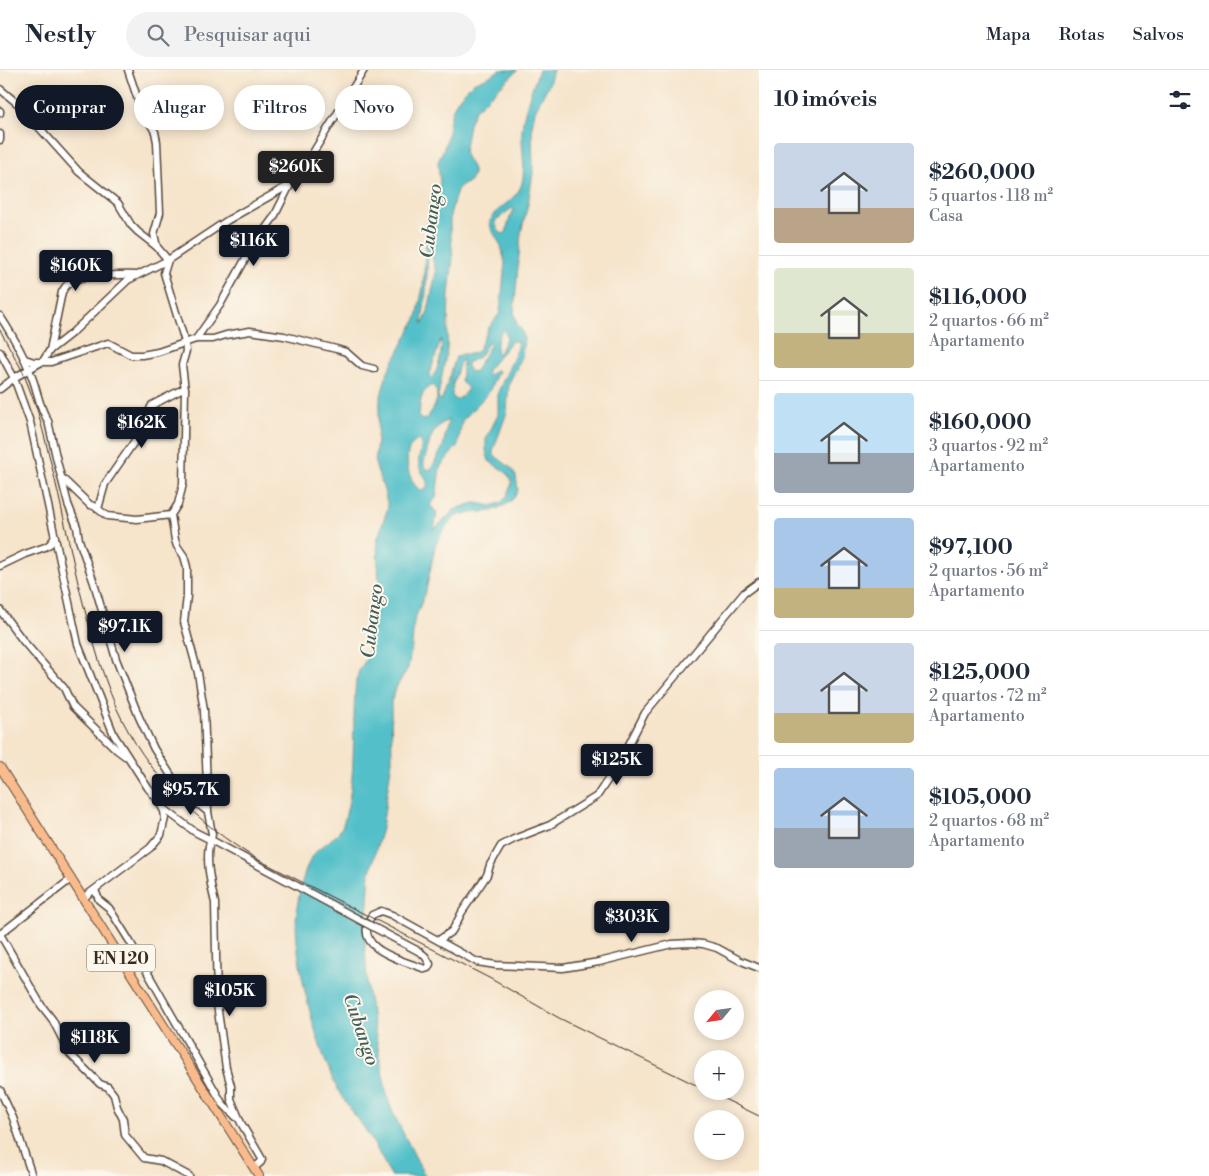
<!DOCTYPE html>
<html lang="pt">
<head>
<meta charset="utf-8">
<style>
	:root { --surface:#fff; --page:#f2f2f3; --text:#1f2937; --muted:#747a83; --line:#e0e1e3; --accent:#111827 }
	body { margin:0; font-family:"Libre Bodoni",serif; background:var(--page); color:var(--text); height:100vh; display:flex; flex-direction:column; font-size:19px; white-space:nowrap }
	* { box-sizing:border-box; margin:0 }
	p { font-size:16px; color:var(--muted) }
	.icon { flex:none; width:28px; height:28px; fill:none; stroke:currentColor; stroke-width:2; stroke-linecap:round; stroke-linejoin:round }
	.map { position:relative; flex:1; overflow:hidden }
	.drawer { display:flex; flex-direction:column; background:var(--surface); width:450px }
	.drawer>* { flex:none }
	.banner { position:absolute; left:15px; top:15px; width:475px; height:45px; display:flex; gap:10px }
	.needle { width:32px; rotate:241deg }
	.controls { position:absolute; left:694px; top:920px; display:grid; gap:10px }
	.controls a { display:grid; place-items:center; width:50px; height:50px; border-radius:50%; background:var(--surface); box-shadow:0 2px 12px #0003; font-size:25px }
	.price { position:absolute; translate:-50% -42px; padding:0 11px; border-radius:5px; background:var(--accent); color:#fff; font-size:16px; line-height:32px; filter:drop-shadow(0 1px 2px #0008) }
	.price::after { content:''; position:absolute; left:50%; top:30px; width:15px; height:11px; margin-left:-8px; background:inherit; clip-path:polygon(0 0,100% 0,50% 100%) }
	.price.current { background:#222; color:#fff }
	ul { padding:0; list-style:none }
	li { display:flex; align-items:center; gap:15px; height:125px; padding:0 15px }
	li+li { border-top:1px solid var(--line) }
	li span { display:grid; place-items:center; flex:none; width:140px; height:100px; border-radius:5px; color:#555 }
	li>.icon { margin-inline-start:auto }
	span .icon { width:60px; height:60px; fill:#fffc; stroke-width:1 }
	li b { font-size:21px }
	h2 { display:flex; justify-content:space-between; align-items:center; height:60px; padding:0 15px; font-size:21px }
	.tag { padding:0 18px; border-radius:22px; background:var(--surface); box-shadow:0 2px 12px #0003; font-size:18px; line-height:45px }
	.tag.current { background:var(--accent); color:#fff }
	header { display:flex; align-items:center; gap:30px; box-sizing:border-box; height:70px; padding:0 25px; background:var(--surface); border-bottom:1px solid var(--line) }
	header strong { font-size:24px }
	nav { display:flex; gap:28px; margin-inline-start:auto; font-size:18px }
	.search { width:350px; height:45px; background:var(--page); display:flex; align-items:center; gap:12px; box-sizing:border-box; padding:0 18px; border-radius:28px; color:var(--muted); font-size:19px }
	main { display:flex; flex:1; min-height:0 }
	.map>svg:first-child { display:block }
	.water { fill:#52c0c9; stroke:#467574; fill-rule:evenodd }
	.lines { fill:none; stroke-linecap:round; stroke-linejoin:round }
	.minor-casing { stroke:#574638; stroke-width:9 }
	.major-casing { stroke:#574638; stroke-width:10 }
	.minor { stroke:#fff; stroke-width:6 }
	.major { stroke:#fabb8c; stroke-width:8 }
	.rail { stroke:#3b2a1e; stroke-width:1 }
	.minor-bridge-casing { stroke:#574638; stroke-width:9; stroke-linecap:butt }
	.minor-bridge { stroke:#fff; stroke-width:6 }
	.labels { text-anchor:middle; stroke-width:4; stroke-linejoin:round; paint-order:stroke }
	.shield { fill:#fbf7ec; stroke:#75685c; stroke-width:1 }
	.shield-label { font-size:16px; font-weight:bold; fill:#3b2a1e }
	.water-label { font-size:19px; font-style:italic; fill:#435e5a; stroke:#fbf7ec }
</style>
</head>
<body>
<header>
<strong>Nestly</strong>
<div class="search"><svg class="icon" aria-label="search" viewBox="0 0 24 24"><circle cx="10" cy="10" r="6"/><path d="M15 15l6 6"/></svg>Pesquisar aqui</div>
<nav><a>Mapa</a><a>Rotas</a><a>Salvos</a></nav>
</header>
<main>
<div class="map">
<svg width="759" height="1106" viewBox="0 0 759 1106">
	<rect width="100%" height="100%" fill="#fbf7ec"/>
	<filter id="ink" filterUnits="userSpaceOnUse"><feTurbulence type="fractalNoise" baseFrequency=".02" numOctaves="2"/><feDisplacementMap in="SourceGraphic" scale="10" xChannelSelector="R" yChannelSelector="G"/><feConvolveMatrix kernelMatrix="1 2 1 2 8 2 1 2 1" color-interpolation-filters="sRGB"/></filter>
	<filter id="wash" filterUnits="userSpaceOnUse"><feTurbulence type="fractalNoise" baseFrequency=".0096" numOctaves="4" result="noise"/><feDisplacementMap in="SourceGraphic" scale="20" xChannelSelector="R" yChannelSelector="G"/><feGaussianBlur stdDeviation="1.12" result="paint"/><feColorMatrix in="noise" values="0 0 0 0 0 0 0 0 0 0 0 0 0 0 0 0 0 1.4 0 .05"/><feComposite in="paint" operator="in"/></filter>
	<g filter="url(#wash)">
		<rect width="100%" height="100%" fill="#f6e4cb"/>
		<path class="water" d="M500,0H518L475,40L469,54L464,83L473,99V105L469,112L462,115L457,120L450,145V157L453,188L449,224L447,280L438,326L440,330H442L456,287L462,284H471L478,281L488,259L500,243L505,193L501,176L491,158L490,151C497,136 518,130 522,113C526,96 521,77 522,59C524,39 532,19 539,0H553L549,14L535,41L532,56L533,103L528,134L521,163L514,243L517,254L522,261L524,268L523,278L522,287L509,313L507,342L493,381L494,385L511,398L516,406L518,420L514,428L507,434L492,441L461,444L455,447L442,462L435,476L426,521L414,551L412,575L408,598L397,616L391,632L392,690L382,758L370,802L365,878L368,923L387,1026L392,1041L425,1106H391C382,1089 374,1072 363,1056C355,1045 346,1034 339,1022C317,981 291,884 297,838C299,822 304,798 314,784C322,774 338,768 343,755C358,708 351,659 356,611L359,601L368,586L379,516L377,471L388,437L384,420L375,394L380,330L387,303L417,247L423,217L428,145L430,134L440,114L438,92L446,73L451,44L455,34L461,25L473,13L488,7ZM512,138L514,139L509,150L506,163L502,164L497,158L495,151ZM428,182L429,181L431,183L436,202L428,241L423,254L422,252L426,222ZM504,260L507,267L500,281L497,284C495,279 498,262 504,260ZM441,269C443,276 439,303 431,308L430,303ZM512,271H517L518,278L498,322V345L486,369V380L489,391L507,403L510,408L512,413L507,426L502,432L492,436L475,433L461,437L454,440L438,456L434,459L437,443L430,435L436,428L440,397L458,375L462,351L489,322L498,301L496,300L488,306L487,300ZM488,273H490L491,274L475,301L471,302L467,297V293L479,287ZM463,290L461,312L468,318L463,326L456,330L452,326L453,314L460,292ZM433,315C442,326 434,339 426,349L422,350L419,347C420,335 420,319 433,315ZM448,350L443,377L431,399L427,400L424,396V392C430,374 429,359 448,350ZM420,370C424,378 417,386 419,395C420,404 429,407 427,418L422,421C407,415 399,374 420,370Z"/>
	</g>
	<g filter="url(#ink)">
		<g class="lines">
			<defs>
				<g id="minor">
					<polyline points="128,0 139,33 155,62 157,72 160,143 154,164 157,177 168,190"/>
					<polyline points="0,19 18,34 79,102 118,133 131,155 138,162 157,177"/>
					<polyline points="0,41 0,43"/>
					<polyline points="0,64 0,70"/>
					<polyline points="168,190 164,203 185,272 186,281 182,295 185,320 183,414 178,434 171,445"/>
					<path d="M0,246C13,266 25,287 33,310C38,324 40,339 48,351L57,391L68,434L77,457L79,470L94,513L116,589L139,647L154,679L172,707L193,730L208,742L212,764L211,770L297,816"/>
					<polyline points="196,269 220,235 252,177 274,147 290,115"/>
					<path d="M50,280L62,222C65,216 70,211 77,209C88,206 125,204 136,205"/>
					<polyline points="0,282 14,308 30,352 78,574 114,665 148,718 157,729 164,741 165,748 161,765 150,778 83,828"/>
					<polyline points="25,289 34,292 51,292 108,273 131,285 142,285 158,282 196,269 213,269 226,265 250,261 284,266 336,279 346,282 362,296 374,299"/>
					<polyline points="0,319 14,308 43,291 50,280 73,262 128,210 168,190 228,150 291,114 306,94 364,0"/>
					<polyline points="63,409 90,435 94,436 107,446 137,449 171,445 175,470 177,476 184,486 187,497 187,526 184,552 198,603 204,640 208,742"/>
					<polyline points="98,439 105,414 134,372 152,335 185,318"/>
					<polyline points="0,496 25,484 45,477 50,474 55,467"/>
					<polyline points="0,540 24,572 64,618 73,637 117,680 125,686"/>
					<path d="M163,738L195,762L211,770C204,783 211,818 215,833L217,934L226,998L231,1016V1029L241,1053L262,1089L261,1092L254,1098"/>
					<polyline points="95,820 99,830 109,838 129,870 222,1033 236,1047"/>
					<path d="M373,857L420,882L425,886L430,894L428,898L425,899C402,890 350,879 372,845L381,841L392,845L477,892L496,895L563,898L599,892L672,874L690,873L703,874L717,878L739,890L759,898"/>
					<polyline points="0,864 41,935 52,949 70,984 100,1014 108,1017 114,1025 117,1037 123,1049 125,1065 144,1088 161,1091 189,1106"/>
					<polyline points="0,864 71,809"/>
					<polyline points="439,870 452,861 456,854 462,842 487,805 490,795 501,776 514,769 550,755 597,726 622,688 645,643 744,523 759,512"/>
					<polyline points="0,1020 13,1048 32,1106"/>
				</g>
				<polyline id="major" points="0,697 259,1106"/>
			</defs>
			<use href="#minor" class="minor-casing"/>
			<use href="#major" class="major-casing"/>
			<use href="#minor" class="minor"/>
			<use href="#major" class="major"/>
			<g class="rail">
				<path d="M0,260L23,302L37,339C53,396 65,455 78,513C89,556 99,598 117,639C146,703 198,754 257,789L491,909L559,948L702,1018"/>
				<polyline points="708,1021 759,1046"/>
			</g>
			<defs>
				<polyline id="minor-bridge" points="297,816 373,857"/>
			</defs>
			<use href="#minor-bridge" class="minor-bridge-casing"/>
			<use href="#minor-bridge" class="minor-bridge"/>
		</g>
	</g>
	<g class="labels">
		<rect class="shield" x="87" y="874.5" width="68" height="27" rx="4"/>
		<g class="shield-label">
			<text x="121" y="894">EN 120</text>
		</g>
		<g class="water-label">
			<text transform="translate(430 151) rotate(-83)" y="7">Cubango</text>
			<text transform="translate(371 551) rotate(-83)" y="7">Cubango</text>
			<text transform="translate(362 959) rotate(71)" y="7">Cubango</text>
		</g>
	</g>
</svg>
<div class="controls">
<a><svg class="needle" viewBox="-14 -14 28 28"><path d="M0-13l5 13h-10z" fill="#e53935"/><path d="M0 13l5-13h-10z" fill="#747a83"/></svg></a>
<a>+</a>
<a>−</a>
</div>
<b class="price current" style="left:296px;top:123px">$260K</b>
<b class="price" style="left:254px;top:197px">$116K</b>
<b class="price" style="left:76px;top:222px">$160K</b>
<b class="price" style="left:142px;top:379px">$162K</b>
<b class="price" style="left:125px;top:583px">$97.1K</b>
<b class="price" style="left:617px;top:716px">$125K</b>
<b class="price" style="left:191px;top:746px">$95.7K</b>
<b class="price" style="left:632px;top:873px">$303K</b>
<b class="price" style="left:230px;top:947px">$105K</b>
<b class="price" style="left:95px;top:994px">$118K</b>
<div class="banner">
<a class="tag current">Comprar</a>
<a class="tag">Alugar</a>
<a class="tag">Filtros</a>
<a class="tag">Novo</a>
</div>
</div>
<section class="drawer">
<h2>10 imóveis<svg class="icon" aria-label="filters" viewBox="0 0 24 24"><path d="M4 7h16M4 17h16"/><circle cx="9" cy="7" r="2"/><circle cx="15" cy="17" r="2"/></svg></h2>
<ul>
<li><span style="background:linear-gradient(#c9d6e8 65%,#b9a48a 0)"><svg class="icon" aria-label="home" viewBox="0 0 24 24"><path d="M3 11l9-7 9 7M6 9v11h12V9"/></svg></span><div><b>$260,000</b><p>5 quartos · 118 m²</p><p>Casa</p></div></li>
<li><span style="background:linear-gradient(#dfe7d0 65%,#c2b280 0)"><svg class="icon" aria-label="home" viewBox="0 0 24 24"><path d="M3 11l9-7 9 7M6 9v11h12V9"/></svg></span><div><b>$116,000</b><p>2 quartos · 66 m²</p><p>Apartamento</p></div></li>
<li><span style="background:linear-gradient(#bfe0f5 60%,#9aa5b1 0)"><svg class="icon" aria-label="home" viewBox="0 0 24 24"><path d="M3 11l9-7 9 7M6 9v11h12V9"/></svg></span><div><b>$160,000</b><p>3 quartos · 92 m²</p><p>Apartamento</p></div></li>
<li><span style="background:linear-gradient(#a9c7e8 70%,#c2b280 0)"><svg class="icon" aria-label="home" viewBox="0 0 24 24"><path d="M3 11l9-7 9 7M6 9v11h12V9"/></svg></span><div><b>$97,100</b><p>2 quartos · 56 m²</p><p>Apartamento</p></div></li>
<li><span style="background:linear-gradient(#c9d6e8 70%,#c2b280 0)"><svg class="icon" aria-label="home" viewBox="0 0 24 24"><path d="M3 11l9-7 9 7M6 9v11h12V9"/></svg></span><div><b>$125,000</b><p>2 quartos · 72 m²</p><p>Apartamento</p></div></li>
<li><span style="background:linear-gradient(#a9c7e8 60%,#9aa5b1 0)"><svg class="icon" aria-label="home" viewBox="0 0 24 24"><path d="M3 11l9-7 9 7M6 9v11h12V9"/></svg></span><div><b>$105,000</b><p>2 quartos · 68 m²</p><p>Apartamento</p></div></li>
</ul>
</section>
</main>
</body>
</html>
